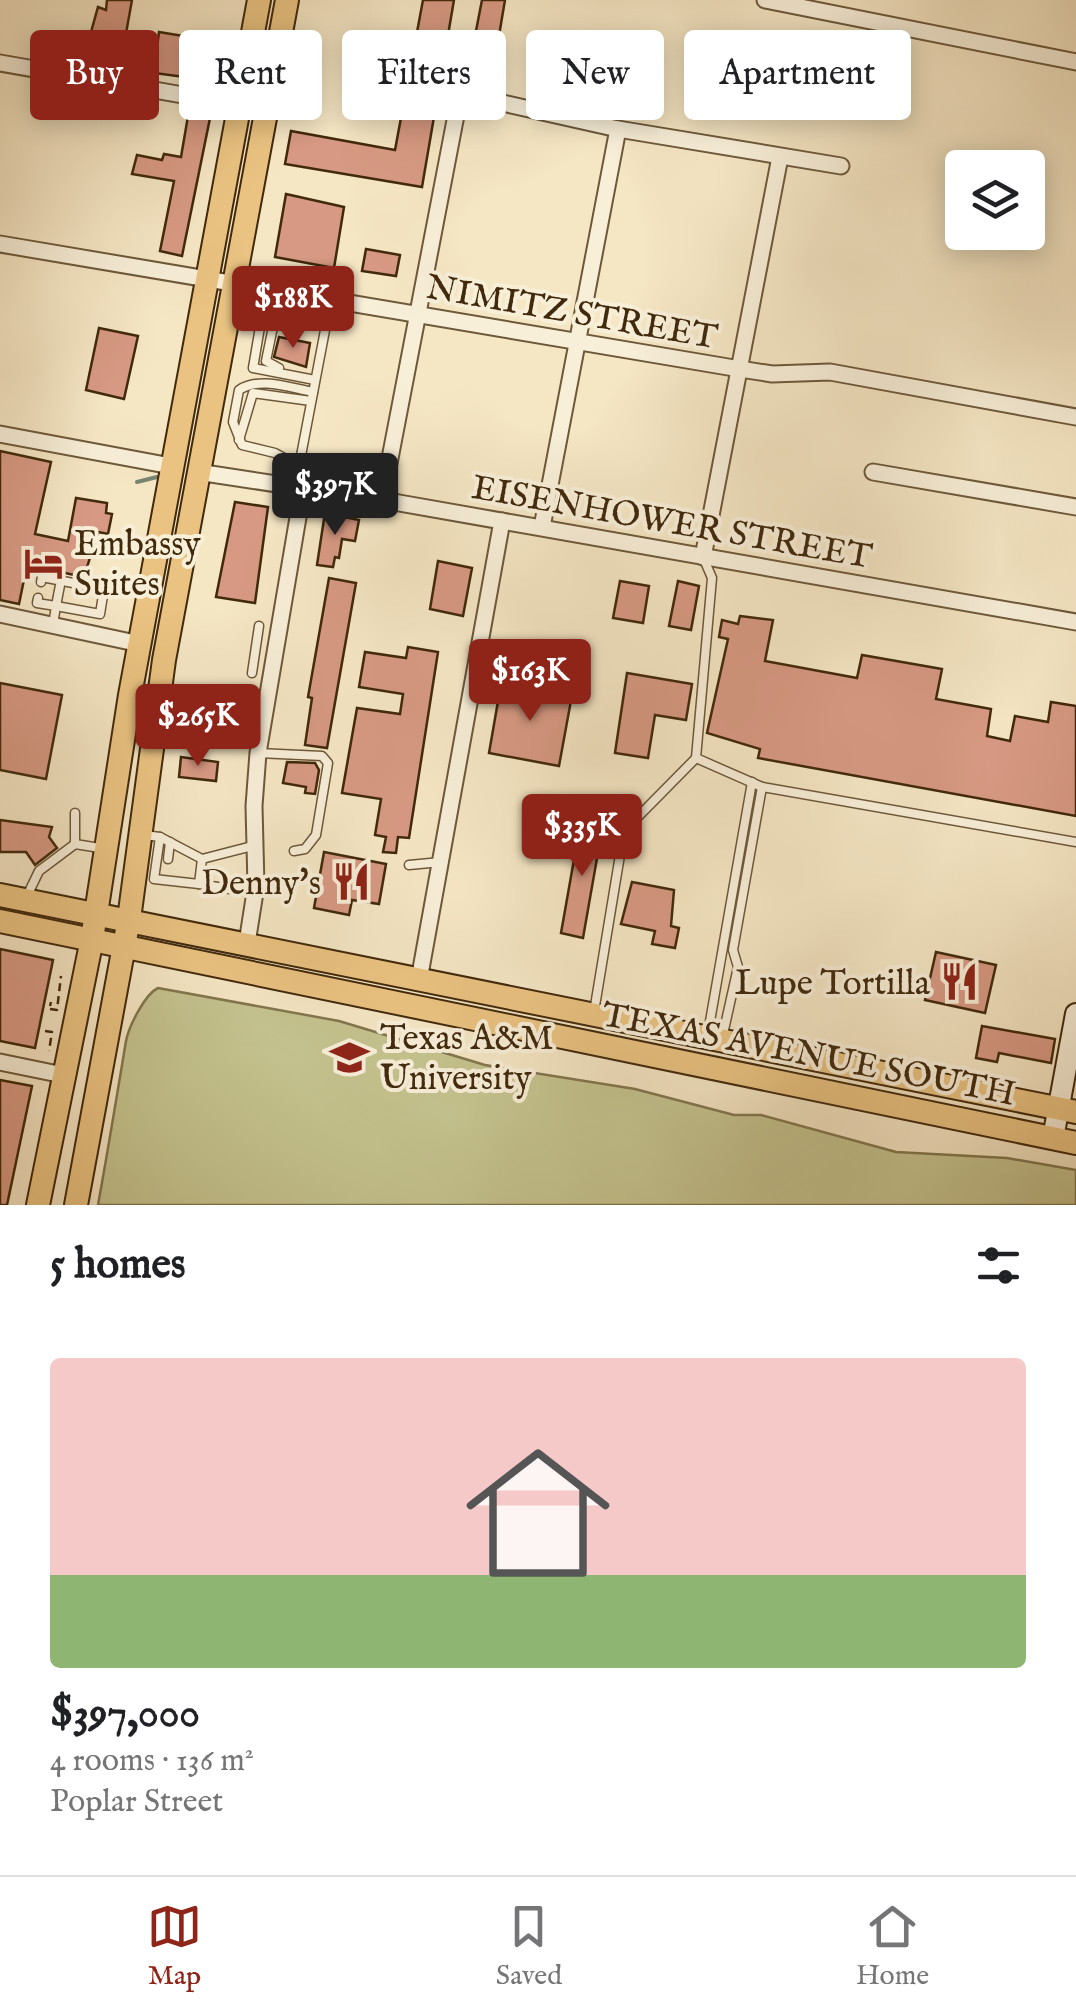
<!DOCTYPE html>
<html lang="en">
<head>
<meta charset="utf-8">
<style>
	:root { --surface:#fff; --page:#f2f2f2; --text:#202124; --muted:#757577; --line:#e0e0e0; --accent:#8f2418 }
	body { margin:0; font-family:"IM FELL English",serif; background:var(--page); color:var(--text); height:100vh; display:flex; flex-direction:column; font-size:38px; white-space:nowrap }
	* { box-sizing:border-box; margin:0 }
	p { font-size:32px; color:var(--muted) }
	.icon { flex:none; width:55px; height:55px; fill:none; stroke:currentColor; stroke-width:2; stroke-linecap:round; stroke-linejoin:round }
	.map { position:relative; height:1205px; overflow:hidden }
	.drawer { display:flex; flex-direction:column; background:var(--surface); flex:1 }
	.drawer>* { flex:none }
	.banner { position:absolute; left:30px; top:30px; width:1018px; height:90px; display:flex; gap:20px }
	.buttons { position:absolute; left:945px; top:150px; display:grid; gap:20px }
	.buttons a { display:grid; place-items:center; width:100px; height:100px; border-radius:10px; background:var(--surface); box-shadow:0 5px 25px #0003; font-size:50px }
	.price { position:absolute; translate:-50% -85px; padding:0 22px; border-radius:10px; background:var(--accent); color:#fff; font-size:32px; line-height:65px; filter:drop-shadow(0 2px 5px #0008) }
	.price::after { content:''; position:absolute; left:50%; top:60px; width:30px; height:22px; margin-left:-15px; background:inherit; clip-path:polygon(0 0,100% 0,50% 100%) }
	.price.current { background:#222; color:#fff }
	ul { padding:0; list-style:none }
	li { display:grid; align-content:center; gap:20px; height:530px; padding:0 50px }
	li+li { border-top:2px solid var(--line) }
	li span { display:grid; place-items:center; height:310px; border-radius:10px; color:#555 }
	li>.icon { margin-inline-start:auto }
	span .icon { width:180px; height:180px; fill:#fffc; stroke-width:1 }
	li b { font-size:42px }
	h2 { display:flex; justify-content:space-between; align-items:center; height:120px; padding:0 50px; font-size:42px }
	.chip { padding:0 35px; border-radius:10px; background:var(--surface); box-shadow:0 5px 25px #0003; font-size:35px; line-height:90px }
	.chip.current { background:var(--accent); color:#fff }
	.tab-bar { display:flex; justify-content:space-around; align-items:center; height:140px; border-top:2px solid var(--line); background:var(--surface); font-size:28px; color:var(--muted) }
	.tab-bar a { display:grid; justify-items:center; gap:5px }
	.tab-bar .current { color:var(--accent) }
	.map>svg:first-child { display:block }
	.green { fill:#c4c38f; stroke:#82764e; stroke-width:2.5 }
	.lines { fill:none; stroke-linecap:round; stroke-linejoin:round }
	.stream { stroke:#788470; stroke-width:4 }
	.building { fill:#d79983; stroke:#41290c; stroke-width:2.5 }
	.lane-casing { stroke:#6e583a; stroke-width:11 }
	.street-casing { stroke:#6e583a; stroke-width:19 }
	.secondary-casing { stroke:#41290c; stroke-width:24 }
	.primary-casing { stroke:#41290c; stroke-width:26 }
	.path { stroke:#41290c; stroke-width:2.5; stroke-dasharray:8 5; stroke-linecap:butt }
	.lane { stroke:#f8efd9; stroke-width:8 }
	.street { stroke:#f8efd9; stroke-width:15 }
	.secondary { stroke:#f8efd9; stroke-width:20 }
	.primary { stroke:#eac382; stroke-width:22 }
	.labels { text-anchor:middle; stroke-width:8; stroke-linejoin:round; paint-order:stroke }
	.street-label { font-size:35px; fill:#41290c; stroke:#f8efd9 }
	.poi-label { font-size:35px; fill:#41290c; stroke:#f8efd9; text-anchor:start }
</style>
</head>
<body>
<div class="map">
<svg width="1076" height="1205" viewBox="0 0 1076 1205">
	<rect width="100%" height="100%" fill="#f5e6c4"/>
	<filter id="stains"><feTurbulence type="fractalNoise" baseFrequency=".002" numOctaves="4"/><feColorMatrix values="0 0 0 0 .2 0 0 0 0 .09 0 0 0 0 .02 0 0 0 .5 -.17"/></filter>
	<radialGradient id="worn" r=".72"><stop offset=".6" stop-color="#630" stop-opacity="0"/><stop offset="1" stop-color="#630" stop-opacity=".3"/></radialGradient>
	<path class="green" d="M158,988L339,1021L485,1065L635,1089L734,1115H761L896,1152L1007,1158L1076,1170V1205H98C108,1150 117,1095 126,1041C129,1026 145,994 158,988Z"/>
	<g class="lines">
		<polyline class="stream" points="137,482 157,477"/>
	</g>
	<g class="building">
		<polygon points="107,0 132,0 125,39 91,32 98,7 106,10"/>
		<polygon points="423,0 454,0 422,187 285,164 291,131 395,150"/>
		<polygon points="482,0 505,0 492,77 468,72"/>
		<polygon points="159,32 220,42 215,81 154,73"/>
		<polygon points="188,116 210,118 182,256 160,251 174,181 132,174 137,155 162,160 164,154 181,157"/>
		<polygon points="286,194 344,207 334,268 275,257"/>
		<polygon points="366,249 400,255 396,276 362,271"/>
		<polygon points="99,328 138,336 124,399 86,390"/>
		<polygon points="279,337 310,343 306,367 274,357"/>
		<polygon points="0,451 51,462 35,534 68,541 76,498 107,503 106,513 112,514 108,534 98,532 84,577 27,565 19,604 0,600"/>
		<polygon points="235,502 268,507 255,603 216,597"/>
		<polygon points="329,514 359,520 355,541 342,539 339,558 335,557 333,567 317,565 324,519 328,520"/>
		<polygon points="438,561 472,568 463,616 430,609"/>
		<polygon points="329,578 356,583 327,748 305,745 312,698 308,697"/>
		<polygon points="620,581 649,586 643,623 613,618"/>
		<polygon points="678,581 699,586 691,630 669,626"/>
		<polygon points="740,616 773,620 765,661 857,678 862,655 942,669 936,699 991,709 987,736 1010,741 1015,716 1048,722 1051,702 1076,706 1076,816 758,758 760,749 707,733 728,639 719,637 722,620 738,624"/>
		<polygon points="408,647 438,652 409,838 398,837 396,853 383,852 386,837 375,835 381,799 342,793 357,708 400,714 403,694 359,687 365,652 406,658"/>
		<polygon points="627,673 692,684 686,720 655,715 648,758 615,753"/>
		<polygon points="0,683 62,695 46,779 0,770"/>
		<polygon points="501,684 572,695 559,766 489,753"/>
		<polygon points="199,690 232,695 226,732 194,727"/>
		<polygon points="181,757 218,762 216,781 179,777"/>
		<polygon points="287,762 315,763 319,770 315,794 305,793 306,787 283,783"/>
		<polygon points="0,820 52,827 49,837 57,848 35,865 26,852 0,852"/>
		<polygon points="581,820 603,824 583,938 561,933"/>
		<polygon points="324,852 386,864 379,904 352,900 349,915 314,908"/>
		<polygon points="632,882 674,890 671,926 679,928 675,948 652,944 655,931 621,924"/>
		<polygon points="0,949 53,960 35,1048 0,1041"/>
		<polygon points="936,952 996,965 985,1013 925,1000"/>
		<polygon points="982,1026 1055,1039 1051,1063 999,1053 997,1062 976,1058"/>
		<polygon points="0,1080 32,1086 7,1205 0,1205"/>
	</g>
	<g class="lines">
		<defs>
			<g id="lane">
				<polyline points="275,317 266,361 279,368"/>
				<polyline points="315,380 253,368 262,315 326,325"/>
				<polyline points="239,440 253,393 311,401"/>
				<path d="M299,466L275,453L242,445L233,422L239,390C260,376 290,388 313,392"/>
				<polyline points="295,487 326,325 326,300"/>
				<polyline points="703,557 712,578 696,758 762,787 1076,842"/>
				<polyline points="41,582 42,577 104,589 100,614 56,606 61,580"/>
				<polyline points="38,598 37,603 56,606 53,625"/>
				<polyline points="252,673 259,626"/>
				<polyline points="258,753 322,756 328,763 316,835 305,849 294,851"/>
				<polyline points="752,782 709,1027 714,1038 724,1030 738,967 733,950 762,787"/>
				<polyline points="75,813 75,844"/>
				<polyline points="144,835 160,837 202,859 199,884 255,893"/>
				<polyline points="160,837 154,879 199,884"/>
				<polyline points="168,859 170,842"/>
				<polyline points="202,859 256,845"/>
				<polyline points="409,865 441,862"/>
				<polyline points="26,898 39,871 75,844 100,848"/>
				<polyline points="594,1012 624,831 696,758"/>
			</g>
			<g id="street">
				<polyline points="765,0 1076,62"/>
				<polyline points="0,63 240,105"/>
				<polyline points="0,244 740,369 772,374 830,372 1076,417"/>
				<polyline points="0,434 171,466"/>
				<polyline points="198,472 382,500 1076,622"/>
				<polyline points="873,472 1076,507"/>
				<polyline points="382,500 457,110 464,99 476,97 618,129 841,166"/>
				<polyline points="542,527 618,129"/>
				<polyline points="703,557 780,157"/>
				<polyline points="0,614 140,644"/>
				<polyline points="247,943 256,886 254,806 258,753 303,488"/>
				<polyline points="419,980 502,521"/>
				<polyline points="0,1062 63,1075"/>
			</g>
			<polyline id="secondary" points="1053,1138 1076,1014"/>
			<g id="primary">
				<polyline points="0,895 1076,1112"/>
				<polyline points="0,921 1076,1143"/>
				<polyline points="38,1205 92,939 130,695 259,0"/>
				<polyline points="76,1205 129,919 164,660 287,0"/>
			</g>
		</defs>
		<use href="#lane" class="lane-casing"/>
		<use href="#street" class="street-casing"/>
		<use href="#secondary" class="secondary-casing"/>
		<use href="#primary" class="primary-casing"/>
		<g class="path">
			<polyline points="50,1006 51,1002"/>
			<polyline points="50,1009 57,1010 61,976"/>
			<polyline points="45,1031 52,1032 49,1051"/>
		</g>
		<use href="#lane" class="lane"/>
		<use href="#street" class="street"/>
		<use href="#secondary" class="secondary"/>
		<use href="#primary" class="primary"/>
	</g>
	<defs>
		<symbol id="hotel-bare" viewBox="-9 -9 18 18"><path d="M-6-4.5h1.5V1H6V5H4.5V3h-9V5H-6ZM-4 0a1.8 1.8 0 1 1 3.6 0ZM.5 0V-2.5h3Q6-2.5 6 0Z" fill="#8f2418" stroke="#f8efd9" stroke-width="2.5" paint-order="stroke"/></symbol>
		<symbol id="restaurant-bare" viewBox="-9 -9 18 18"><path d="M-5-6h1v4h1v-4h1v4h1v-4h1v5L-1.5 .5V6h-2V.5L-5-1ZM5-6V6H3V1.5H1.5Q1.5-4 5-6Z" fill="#8f2418" stroke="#f8efd9" stroke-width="2.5" paint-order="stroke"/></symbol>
		<symbol id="university-bare" viewBox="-9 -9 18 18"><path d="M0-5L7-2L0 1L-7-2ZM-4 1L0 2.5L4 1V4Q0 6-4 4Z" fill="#8f2418" stroke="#f8efd9" stroke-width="2.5" paint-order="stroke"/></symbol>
	</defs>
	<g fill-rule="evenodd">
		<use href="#hotel-bare" x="16" y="536" width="55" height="55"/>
		<use href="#restaurant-bare" x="324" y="854" width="55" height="55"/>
		<use href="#restaurant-bare" x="932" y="954" width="55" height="55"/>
		<use href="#university-bare" x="322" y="1030" width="55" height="55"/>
	</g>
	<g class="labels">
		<g class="street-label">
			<text transform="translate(572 311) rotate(10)" y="12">NIMITZ STREET</text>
			<text transform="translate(672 521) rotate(10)" y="12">EISENHOWER STREET</text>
			<text transform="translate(809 1053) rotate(11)" y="12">TEXAS AVENUE SOUTH</text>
		</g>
		<g class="poi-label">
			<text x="74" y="555">Embassy<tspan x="74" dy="40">Suites</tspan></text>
			<text x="321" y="894" text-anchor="end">Denny's</text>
			<text x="930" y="994" text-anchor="end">Lupe Tortilla</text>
			<text x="380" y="1049">Texas A&amp;M<tspan x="380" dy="40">University</tspan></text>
		</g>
	</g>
	<rect width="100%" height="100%" filter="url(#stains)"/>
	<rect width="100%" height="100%" fill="url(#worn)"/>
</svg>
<div class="buttons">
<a><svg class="icon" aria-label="layers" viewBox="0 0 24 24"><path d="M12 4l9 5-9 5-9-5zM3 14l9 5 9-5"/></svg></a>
</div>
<b class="price" style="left:293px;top:351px">$188K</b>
<b class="price current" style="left:335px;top:538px">$397K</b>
<b class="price" style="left:530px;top:724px">$163K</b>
<b class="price" style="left:198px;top:769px">$265K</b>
<b class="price" style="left:582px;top:879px">$335K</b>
<div class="banner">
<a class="chip current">Buy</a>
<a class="chip">Rent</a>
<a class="chip">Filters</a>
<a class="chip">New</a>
<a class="chip">Apartment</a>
</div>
</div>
<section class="drawer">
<h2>5 homes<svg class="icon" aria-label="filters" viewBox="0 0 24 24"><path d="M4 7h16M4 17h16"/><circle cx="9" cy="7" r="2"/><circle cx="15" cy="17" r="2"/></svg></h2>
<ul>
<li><span style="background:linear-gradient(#f6c9c9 70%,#8fb573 0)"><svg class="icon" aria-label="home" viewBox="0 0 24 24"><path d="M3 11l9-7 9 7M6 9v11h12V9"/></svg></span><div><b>$397,000</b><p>4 rooms · 136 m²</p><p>Poplar Street</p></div></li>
</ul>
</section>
<nav class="tab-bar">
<a class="current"><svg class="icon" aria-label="map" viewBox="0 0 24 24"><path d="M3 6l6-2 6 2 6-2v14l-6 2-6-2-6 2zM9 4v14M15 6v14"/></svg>Map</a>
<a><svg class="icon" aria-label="saved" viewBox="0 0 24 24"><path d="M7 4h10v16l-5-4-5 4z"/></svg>Saved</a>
<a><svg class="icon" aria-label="home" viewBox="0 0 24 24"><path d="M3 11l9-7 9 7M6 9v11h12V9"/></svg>Home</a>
</nav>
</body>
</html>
